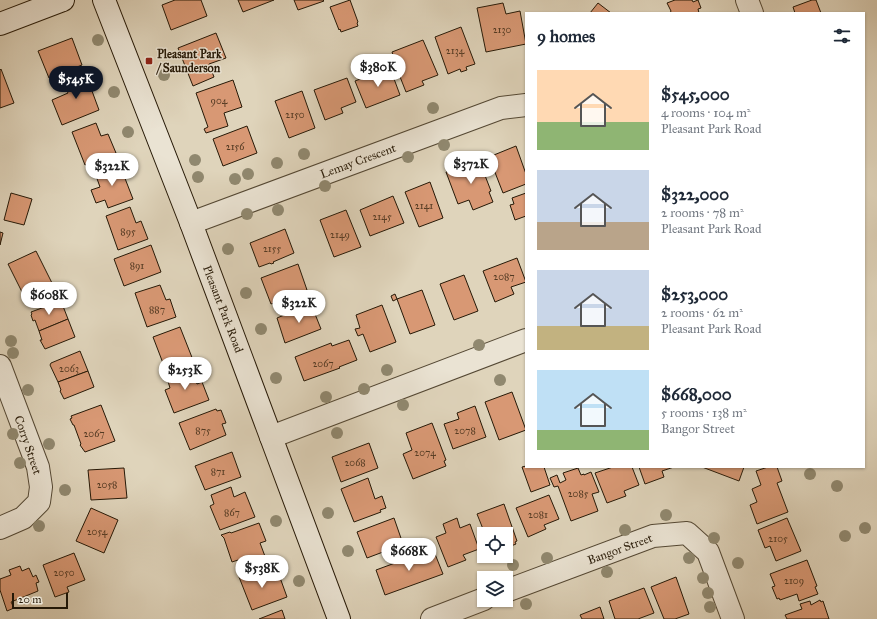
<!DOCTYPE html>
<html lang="en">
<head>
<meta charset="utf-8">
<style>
	:root { --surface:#fff; --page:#f2f2f3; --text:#1f2937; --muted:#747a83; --accent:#111827 }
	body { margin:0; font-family:"IM FELL Great Primer",serif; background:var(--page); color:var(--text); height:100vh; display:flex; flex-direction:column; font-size:15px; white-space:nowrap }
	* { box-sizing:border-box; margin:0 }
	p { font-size:13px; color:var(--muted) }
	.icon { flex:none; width:22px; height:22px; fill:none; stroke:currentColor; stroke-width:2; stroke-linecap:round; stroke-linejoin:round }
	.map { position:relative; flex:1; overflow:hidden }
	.drawer { position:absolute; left:525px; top:12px; width:340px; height:456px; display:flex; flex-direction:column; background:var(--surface); border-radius:0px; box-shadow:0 1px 3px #0004 }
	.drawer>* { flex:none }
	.buttons { position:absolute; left:477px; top:527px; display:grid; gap:8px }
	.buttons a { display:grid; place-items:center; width:36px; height:36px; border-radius:0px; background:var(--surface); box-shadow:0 1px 3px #0004; font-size:20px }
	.scale { position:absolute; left:12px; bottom:10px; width:56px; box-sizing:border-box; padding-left:4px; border:2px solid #261907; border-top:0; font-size:11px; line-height:14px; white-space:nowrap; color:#261907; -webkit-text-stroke:3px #eae3d3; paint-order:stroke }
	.price { position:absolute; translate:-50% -34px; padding:0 9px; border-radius:14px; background:#fff; color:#222; font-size:13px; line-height:26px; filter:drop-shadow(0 1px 2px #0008) }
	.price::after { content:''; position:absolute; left:50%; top:24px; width:12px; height:9px; margin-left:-6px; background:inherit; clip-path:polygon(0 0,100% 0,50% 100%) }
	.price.selected { background:var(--accent); color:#fff }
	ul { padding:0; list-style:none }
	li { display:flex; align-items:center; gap:12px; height:100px; padding:0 12px }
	li span { display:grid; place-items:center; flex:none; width:112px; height:80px; border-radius:0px; color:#555 }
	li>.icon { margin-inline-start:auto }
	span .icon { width:48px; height:48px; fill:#fffc; stroke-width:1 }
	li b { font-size:17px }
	h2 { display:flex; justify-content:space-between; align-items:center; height:48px; padding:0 12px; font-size:17px }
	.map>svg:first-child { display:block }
	.building { fill:#d89874; stroke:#261907 }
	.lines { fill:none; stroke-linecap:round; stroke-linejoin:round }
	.street-casing { stroke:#544834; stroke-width:24 }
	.secondary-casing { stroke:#261907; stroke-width:24 }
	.street { stroke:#eae3d3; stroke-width:22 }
	.secondary { stroke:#eae3d3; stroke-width:22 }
	.tree { fill:#90886f }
	.poi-dot { fill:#8f2418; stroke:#eae3d3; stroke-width:1.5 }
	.labels { text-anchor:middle; stroke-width:3; stroke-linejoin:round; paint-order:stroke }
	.number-label { font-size:10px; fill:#523922 }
	.poi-label { font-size:12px; font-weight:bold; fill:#261907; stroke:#eae3d3; text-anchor:start }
	.street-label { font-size:12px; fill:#261907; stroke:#eae3d3 }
</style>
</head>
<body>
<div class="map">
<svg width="877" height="619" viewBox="0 0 877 619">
	<rect width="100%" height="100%" fill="#dfd4bb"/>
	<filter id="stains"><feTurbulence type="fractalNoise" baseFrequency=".005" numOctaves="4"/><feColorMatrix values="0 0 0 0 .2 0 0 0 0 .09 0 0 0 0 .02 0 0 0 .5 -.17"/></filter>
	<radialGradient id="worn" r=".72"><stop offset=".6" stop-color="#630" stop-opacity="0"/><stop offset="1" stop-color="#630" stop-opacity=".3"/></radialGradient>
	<g class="building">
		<polygon points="175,0 201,0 207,16 171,30 162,5"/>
		<polygon points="238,0 274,0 243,12"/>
		<polygon points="294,0 323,0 324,1 298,10"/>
		<polygon points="350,0 358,22 357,23 358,26 341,32 340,29 339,30 330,7"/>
		<polygon points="675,0 692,0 693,2 698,0 701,8 698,9 699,13 670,13 671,11 667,3"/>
		<polygon points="812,0 816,0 821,13 795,13 793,7"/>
		<polygon points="503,3 506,14 520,11 526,44 486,52 477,8"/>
		<polygon points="598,3 611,13 590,13"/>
		<polygon points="461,27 475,64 466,67 467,70 461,72 460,69 448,74 435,37"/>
		<polygon points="216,33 226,58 209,64 214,77 193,86 178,48"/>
		<polygon points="72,38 82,65 49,78 38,51"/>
		<polygon points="423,40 438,75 422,81 424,85 406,92 395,64 396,63 392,52"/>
		<polygon points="390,68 400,95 366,108 355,81 368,76 367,74 377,71 378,73"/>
		<polygon points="1,69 14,103 0,108 0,70"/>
		<polygon points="85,72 99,110 62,125 52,100 68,93 62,80"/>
		<polygon points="347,78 356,102 341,108 343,113 325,120 314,90"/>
		<polygon points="233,80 242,107 224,113 228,126 206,133 204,129 208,127 196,93"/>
		<polygon points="302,91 315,128 289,138 275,101"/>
		<polygon points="96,123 101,136 108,134 116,153 85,165 72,132"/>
		<polygon points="247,126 257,153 223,166 213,139"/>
		<polygon points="516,146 526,174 526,184 503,193 489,157"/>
		<polygon points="479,160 491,191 489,192 493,202 473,210 469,200 458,204 446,172"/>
		<polygon points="119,163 133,199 108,208 105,200 96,203 91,190 100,187 95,173"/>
		<polygon points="430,182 443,218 419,227 405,192"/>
		<polygon points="11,193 32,199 24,225 4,220"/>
		<polygon points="526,193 526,216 515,220 510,205 514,204 512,198"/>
		<polygon points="393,196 404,223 370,236 360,210"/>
		<polygon points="130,207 136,223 141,221 148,239 118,250 106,216"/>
		<polygon points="346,210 361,247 334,257 320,220"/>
		<polygon points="285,229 294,253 273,262 274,263 271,264 270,263 259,267 250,243"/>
		<polygon points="0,232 3,233 0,245"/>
		<polygon points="151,245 161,272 124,286 114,259"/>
		<polygon points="36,251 52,283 24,296 8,264"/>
		<polygon points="517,258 526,282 511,287 514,294 495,302 483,271"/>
		<polygon points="298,264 307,290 271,304 261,278"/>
		<polygon points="464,275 478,311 454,320 440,284"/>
		<polygon points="160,285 166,300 170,299 176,317 147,327 135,293"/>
		<polygon points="422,290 435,325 410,334 397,299 393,301 391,296 395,294 397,299"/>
		<polygon points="61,301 68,319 39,331 35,320 33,321 31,315 32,314 31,312"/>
		<polygon points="311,304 321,329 285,343 277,318"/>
		<polygon points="382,305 396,342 370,352 363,334 358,336 355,329 360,328 356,315"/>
		<polygon points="68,319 75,337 45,349 40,340 42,340 39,331"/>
		<polygon points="180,327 193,360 166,371 153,337"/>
		<polygon points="349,340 357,360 339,367 340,368 304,381 295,357 331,343 332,346"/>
		<polygon points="80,351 88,371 58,382 50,365 51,363"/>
		<polygon points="191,368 197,384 202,382 209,400 174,413 165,390 170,388 167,378"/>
		<polygon points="88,371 94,387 64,399 60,391 61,390 58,382"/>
		<polygon points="512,392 526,430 499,440 485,402"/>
		<polygon points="101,405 115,441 85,452 80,445 81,444 74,425 73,425 70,419 72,418 71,416"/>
		<polygon points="475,406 486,437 453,449 444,424 459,419 457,413"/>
		<polygon points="216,409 217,411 221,410 226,423 222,424 226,435 190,450 179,423"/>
		<polygon points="432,423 446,460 444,461 446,466 413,479 403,454 412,450 406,433"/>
		<polygon points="369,443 378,468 341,482 332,457"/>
		<polygon points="232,452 241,477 205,490 195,466"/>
		<polygon points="526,466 526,467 544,467 550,485 531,492 522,467"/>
		<polygon points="613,467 632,467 639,485 624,491 626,496 607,503 595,473"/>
		<polygon points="639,467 674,467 662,471 664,477 645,484"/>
		<polygon points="702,467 744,467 739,481"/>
		<polygon points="768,467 777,467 782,481 777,483 788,512 757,524 750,505 757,502 752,489 761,485 756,471"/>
		<polygon points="124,468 127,498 91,500 88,470"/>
		<polygon points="578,468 581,475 584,474 584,475 591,472 599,492 592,494 598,511 571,521 558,486 554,487 550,478 557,475 560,483 566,480 563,473"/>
		<polygon points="368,478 375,499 382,496 386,508 380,510 381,512 354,522 341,489"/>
		<polygon points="231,487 234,497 245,492 255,517 220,530 210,506 214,504 211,495"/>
		<polygon points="549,495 559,519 544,525 546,529 528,537 516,508"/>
		<polygon points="504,504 517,541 515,542 516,544 506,548 506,534 485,534 477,514"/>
		<polygon points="91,508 118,520 104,553 76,541"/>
		<polygon points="394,518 403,544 402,544 404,553 386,559 383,552 367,558 357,532"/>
		<polygon points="457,518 460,528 470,524 479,549 463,555 466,560 448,567 436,537 446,533 443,524"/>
		<polygon points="787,518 801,551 776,561 770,546 765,548 758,530"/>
		<polygon points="259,523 266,541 260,543 266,559 241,568 238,560 232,562 224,538 221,535 230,532 231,533"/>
		<polygon points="433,549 443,574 385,595 376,570"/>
		<polygon points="74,553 85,580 67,587 69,592 55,597 43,565"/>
		<polygon points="807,560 817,586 815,587 818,594 799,601 797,594 780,600 779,598 777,599 772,587 775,586 770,574"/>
		<polygon points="20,566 22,571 29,568 33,577 36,575 39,582 36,583 38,591 11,602 14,608 7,611 0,590 0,579 11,575 9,570"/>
		<polygon points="259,569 263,578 278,572 287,597 252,610 239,577"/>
		<polygon points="676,577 689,614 675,619 664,619 651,587"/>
		<polygon points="644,588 654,613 638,619 615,619 609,601"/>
		<polygon points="820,600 821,602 823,601 829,619 787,619 785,615 802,609 800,604 810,601 811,605"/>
		<polygon points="600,607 604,619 582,619 580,615"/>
		<polygon points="282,610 285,619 259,619"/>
	</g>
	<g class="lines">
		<defs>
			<g id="street">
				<polyline points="747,0 752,13"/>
				<polyline points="191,223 501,108 526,105"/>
				<polyline points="0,366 38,467 41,487 39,502 23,518 0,528"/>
				<polyline points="271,437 526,340"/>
				<polyline points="506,591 653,536 687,533 708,552 733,619"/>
				<polyline points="432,619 484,599"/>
			</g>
			<g id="secondary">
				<polyline points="104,0 191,223 339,619"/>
				<polyline points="0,24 63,0"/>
			</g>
		</defs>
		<use href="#street" class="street-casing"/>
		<use href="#secondary" class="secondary-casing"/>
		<use href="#street" class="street"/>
		<use href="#secondary" class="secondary"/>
	</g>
	<g class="tree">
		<circle cx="98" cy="40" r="6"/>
		<circle cx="164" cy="75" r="6"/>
		<circle cx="114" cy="92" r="6"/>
		<circle cx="433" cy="108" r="6"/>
		<circle cx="128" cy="132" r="6"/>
		<circle cx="444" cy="145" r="6"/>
		<circle cx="304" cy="154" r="6"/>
		<circle cx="408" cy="157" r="6"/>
		<circle cx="195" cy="160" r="6"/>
		<circle cx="277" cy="163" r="6"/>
		<circle cx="248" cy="174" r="6"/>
		<circle cx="198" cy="177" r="6"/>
		<circle cx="235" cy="179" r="6"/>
		<circle cx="325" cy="186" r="6"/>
		<circle cx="278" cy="210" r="6"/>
		<circle cx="247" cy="214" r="6"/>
		<circle cx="228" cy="249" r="6"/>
		<circle cx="246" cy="293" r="6"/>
		<circle cx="261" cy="329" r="6"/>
		<circle cx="11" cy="341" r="6"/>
		<circle cx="479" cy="345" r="6"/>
		<circle cx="13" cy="353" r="6"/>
		<circle cx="387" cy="370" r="6"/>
		<circle cx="276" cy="378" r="6"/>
		<circle cx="500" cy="380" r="6"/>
		<circle cx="364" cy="389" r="6"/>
		<circle cx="28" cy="390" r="6"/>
		<circle cx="326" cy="397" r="6"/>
		<circle cx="403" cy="405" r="6"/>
		<circle cx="337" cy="433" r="6"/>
		<circle cx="13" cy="434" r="6"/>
		<circle cx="49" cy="444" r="6"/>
		<circle cx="20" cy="463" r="6"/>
		<circle cx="810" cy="474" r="6"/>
		<circle cx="837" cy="486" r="6"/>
		<circle cx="65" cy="490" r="6"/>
		<circle cx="328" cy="513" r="6"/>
		<circle cx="666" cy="515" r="6"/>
		<circle cx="276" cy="521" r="6"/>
		<circle cx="39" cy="526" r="6"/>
		<circle cx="865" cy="528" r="6"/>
		<circle cx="625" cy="530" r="6"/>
		<circle cx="845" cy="536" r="6"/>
		<circle cx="714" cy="538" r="6"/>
		<circle cx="348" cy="551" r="6"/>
		<circle cx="547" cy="558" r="6"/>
		<circle cx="689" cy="558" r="6"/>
		<circle cx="738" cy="563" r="6"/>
		<circle cx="513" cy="565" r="6"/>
		<circle cx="607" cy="572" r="6"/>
		<circle cx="703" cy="578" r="6"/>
		<circle cx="299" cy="581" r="6"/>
		<circle cx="708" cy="593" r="6"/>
		<circle cx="526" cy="604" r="6"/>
		<circle cx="710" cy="607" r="6"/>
	</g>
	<rect class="poi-dot" x="145" y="57" width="8" height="8" rx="2"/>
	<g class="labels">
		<g class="number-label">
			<text x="502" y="33">2130</text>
			<text x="455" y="54">2134</text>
			<text x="219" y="104">904</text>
			<text x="295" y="118">2150</text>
			<text x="235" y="150">2156</text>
			<text x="424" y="209">2141</text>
			<text x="382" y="220">2145</text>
			<text x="128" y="235">895</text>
			<text x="340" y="238">2149</text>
			<text x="272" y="252">2155</text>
			<text x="137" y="269">891</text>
			<text x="504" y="280">2087</text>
			<text x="157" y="313">887</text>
			<text x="323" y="367">2067</text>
			<text x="69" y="372">2063</text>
			<text x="203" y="434">875</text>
			<text x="465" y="434">2078</text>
			<text x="94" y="437">2067</text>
			<text x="425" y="456">2074</text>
			<text x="355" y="466">2068</text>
			<text x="218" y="475">871</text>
			<text x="107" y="488">2058</text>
			<text x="578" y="497">2085</text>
			<text x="232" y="516">867</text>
			<text x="538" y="518">2081</text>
			<text x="97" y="535">2054</text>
			<text x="778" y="542">2105</text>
			<text x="64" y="576">2050</text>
			<text x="794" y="584">2109</text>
		</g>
		<g class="poi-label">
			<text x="157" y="58">Pleasant Park<tspan x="157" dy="14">/ Saunderson</tspan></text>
		</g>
		<g class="street-label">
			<text transform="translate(358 161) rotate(-20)" y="4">Lemay Crescent</text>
			<text transform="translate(223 309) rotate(69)" y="4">Pleasant Park Road</text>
			<text transform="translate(28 445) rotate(71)" y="4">Corry Street</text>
			<text transform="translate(620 549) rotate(-20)" y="4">Bangor Street</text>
		</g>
	</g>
	<rect width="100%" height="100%" filter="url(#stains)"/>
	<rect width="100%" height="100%" fill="url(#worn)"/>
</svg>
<div class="buttons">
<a><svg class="icon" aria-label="locate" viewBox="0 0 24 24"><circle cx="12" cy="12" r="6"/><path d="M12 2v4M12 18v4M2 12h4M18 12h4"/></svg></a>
<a><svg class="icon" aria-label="layers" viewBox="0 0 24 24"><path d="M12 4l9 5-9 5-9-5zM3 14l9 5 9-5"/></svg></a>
</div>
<div class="scale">20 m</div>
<b class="price" style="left:378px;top:88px">$380K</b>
<b class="price selected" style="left:76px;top:100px">$545K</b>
<b class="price" style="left:471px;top:185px">$372K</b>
<b class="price" style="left:112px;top:187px">$322K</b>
<b class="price" style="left:49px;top:316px">$608K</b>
<b class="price" style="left:299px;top:324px">$322K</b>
<b class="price" style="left:185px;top:391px">$253K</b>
<b class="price" style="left:409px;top:572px">$668K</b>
<b class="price" style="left:262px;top:589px">$538K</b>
<section class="drawer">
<h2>9 homes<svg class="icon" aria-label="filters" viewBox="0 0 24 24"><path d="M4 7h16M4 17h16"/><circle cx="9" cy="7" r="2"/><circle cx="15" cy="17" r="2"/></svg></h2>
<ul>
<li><span style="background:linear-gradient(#ffd9b3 65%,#8fb573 0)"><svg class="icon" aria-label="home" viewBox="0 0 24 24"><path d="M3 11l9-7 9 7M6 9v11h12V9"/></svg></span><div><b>$545,000</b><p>4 rooms · 104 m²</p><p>Pleasant Park Road</p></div></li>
<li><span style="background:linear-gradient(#c9d6e8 65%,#b9a48a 0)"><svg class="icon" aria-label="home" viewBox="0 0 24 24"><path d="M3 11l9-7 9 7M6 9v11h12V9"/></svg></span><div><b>$322,000</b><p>2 rooms · 78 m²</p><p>Pleasant Park Road</p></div></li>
<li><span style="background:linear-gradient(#c9d6e8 70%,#c2b280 0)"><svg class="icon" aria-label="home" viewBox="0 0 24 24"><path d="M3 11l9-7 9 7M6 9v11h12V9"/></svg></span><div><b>$253,000</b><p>2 rooms · 62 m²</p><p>Pleasant Park Road</p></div></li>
<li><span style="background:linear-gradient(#bfe0f5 75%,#8fb573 0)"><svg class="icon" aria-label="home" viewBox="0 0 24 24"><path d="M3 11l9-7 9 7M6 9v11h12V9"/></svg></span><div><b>$668,000</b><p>5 rooms · 138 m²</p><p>Bangor Street</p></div></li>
</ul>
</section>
</div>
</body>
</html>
